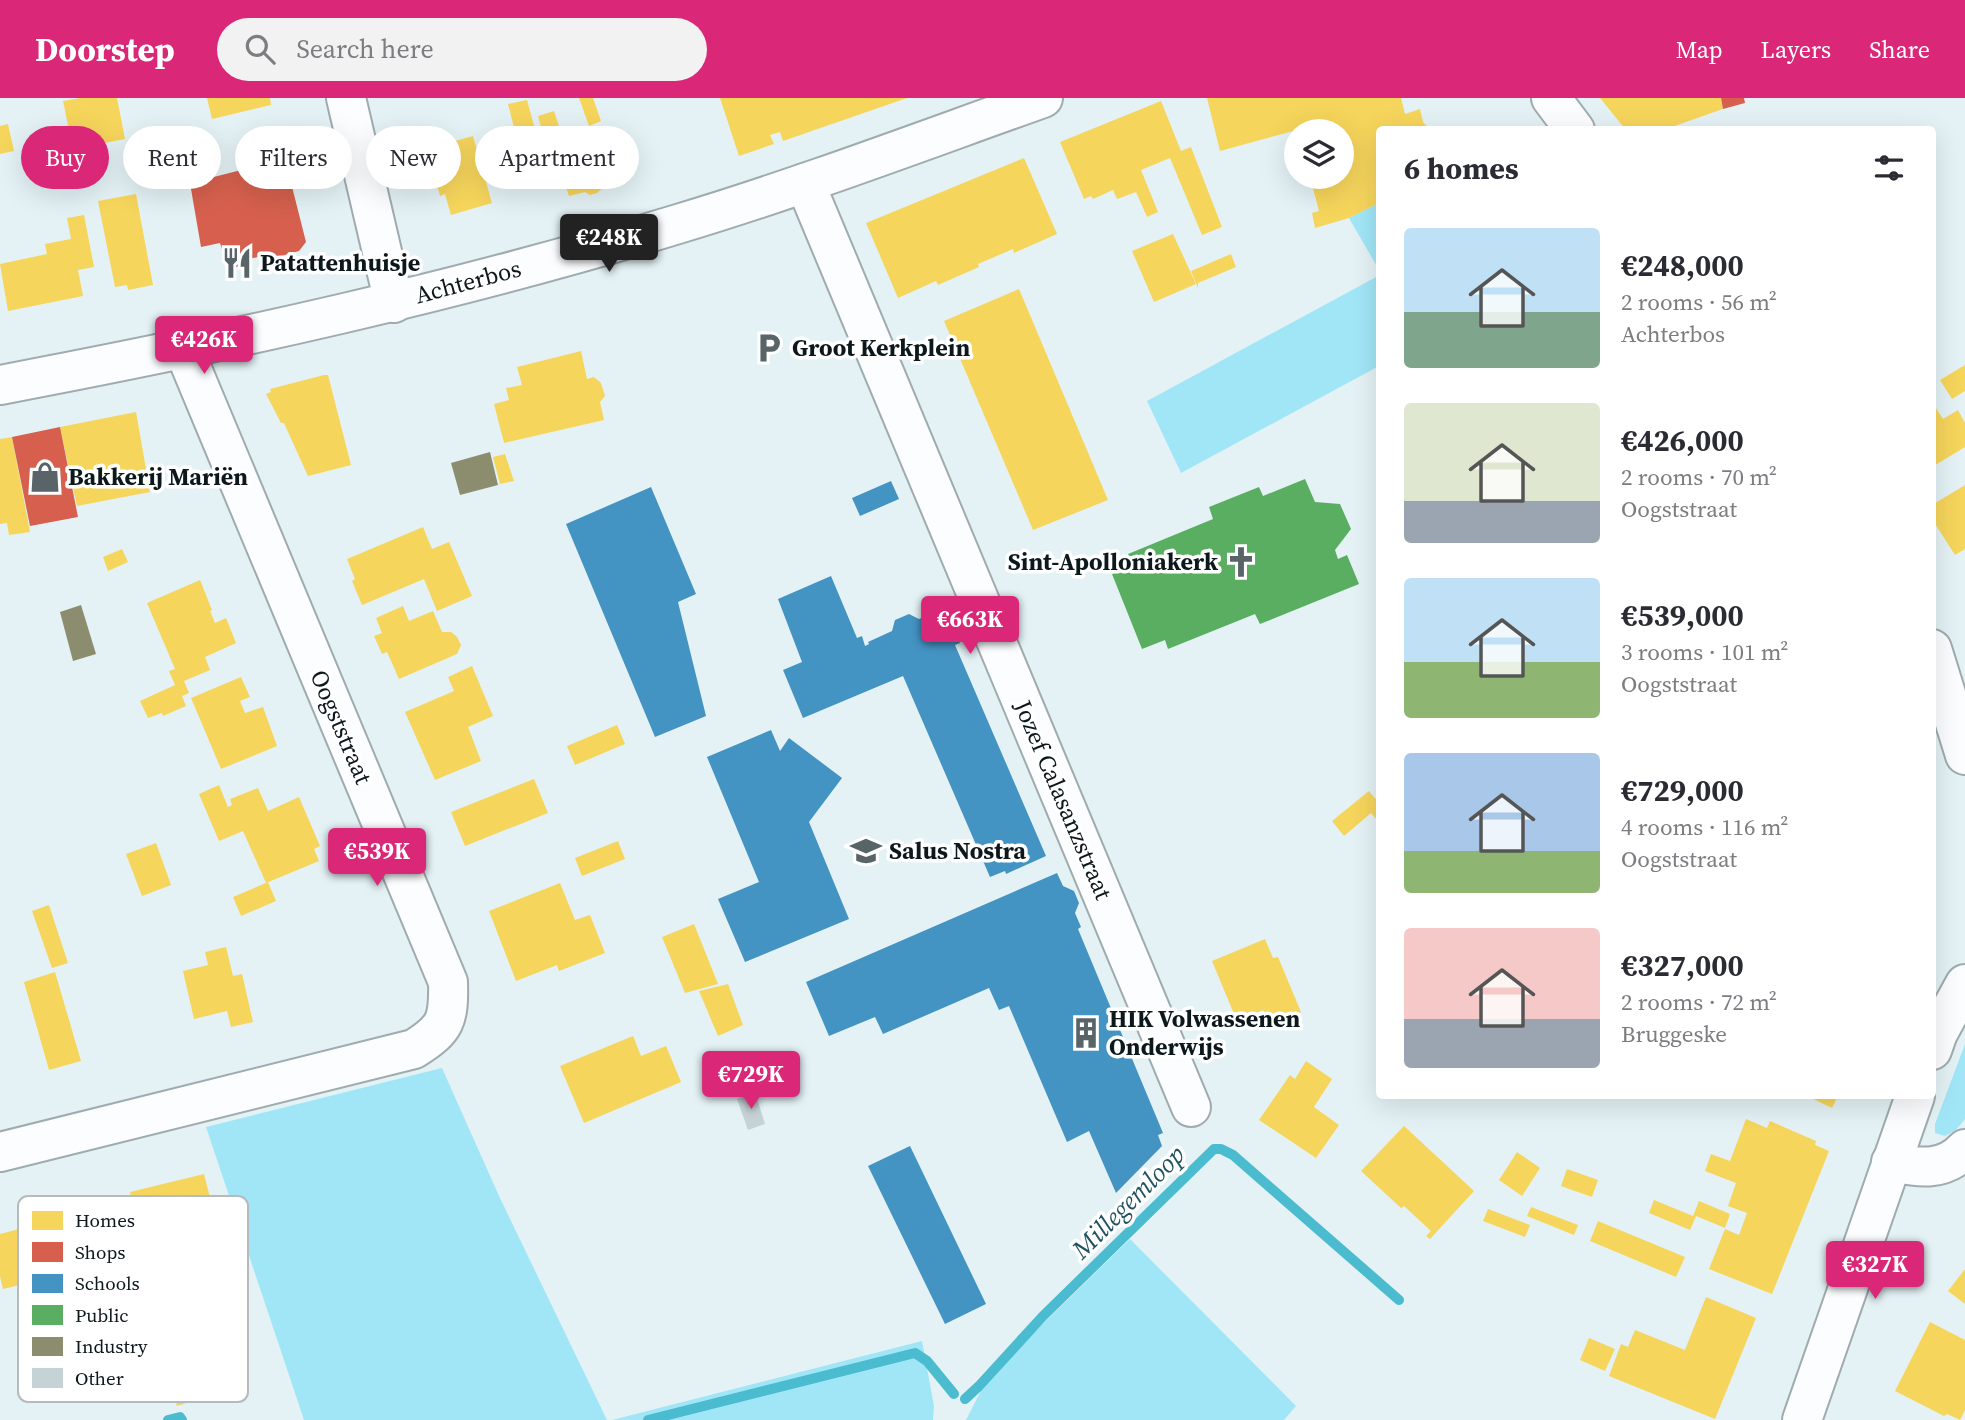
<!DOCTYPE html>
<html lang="en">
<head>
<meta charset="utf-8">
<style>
	:root { --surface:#fff; --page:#f2f2f3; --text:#2b2b33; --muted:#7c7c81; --accent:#db2777 }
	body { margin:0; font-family:"Source Serif 4",serif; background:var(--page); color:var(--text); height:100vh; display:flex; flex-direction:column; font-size:26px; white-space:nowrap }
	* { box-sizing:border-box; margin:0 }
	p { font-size:23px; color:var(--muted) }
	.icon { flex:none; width:38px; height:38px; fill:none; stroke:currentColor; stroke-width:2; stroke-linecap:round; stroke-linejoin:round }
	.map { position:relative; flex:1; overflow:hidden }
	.sheet { position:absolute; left:1376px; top:28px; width:560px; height:973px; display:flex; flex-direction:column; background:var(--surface); border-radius:7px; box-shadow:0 7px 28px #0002 }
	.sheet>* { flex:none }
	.guide { position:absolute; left:21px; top:28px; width:665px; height:63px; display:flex; gap:14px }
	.buttons { position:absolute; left:1284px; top:21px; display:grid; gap:14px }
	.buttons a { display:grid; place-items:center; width:70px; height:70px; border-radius:50%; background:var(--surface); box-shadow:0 7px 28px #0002; font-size:35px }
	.price { position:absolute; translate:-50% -60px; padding:0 16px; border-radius:7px; background:var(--accent); color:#fff; font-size:23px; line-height:46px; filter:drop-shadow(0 2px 4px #0008) }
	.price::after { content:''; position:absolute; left:50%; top:42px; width:21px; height:16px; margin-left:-10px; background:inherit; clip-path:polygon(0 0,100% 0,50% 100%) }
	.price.selected { background:#222; color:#fff }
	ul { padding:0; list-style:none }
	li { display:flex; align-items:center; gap:21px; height:175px; padding:0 28px }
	li span { display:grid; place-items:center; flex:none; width:196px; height:140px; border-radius:7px; color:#555 }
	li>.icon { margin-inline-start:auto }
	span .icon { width:84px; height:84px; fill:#fffc; stroke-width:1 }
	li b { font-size:30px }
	h2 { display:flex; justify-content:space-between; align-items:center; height:84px; padding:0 28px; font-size:30px }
	.chip { padding:0 24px; border-radius:32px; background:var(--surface); box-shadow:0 7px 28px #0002; font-size:24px; line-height:63px }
	.chip.selected { background:var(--accent); color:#fff }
	header { display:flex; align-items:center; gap:42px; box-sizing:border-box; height:98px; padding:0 35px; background:var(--accent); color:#fff }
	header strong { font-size:33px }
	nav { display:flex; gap:38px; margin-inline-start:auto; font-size:24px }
	.search { width:490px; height:63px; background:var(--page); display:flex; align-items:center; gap:18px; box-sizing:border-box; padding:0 24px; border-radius:38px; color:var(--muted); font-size:26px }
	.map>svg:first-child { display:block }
	.green { fill:#a1e6f7 }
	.homes { fill:#f6d55c }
	.shops { fill:#d6604d }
	.schools { fill:#4393c3 }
	.public { fill:#5aae61 }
	.industry { fill:#8c8c6e }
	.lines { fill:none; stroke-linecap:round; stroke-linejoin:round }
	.stream { stroke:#4bbbd0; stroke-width:10 }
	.building { fill:#c6d3d6 }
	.minor-casing { stroke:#9fabae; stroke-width:42 }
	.minor { stroke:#fbfdfe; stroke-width:38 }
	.labels { text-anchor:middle; stroke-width:7; stroke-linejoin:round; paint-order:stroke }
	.poi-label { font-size:24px; font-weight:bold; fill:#0c181b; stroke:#fff; text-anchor:start }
	.street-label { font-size:24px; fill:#0c181b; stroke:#fff }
	.water-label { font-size:26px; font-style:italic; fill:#1f5360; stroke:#fff }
	.key { fill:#fff; stroke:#b6babb; stroke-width:2 }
	.key-label { font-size:19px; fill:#0c181b }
</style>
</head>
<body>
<header>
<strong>Doorstep</strong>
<div class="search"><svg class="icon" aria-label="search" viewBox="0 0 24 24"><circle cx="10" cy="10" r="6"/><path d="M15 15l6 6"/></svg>Search here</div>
<nav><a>Map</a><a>Layers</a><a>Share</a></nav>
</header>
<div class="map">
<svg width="1965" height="1322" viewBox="0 0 1965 1322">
	<rect width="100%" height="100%" fill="#e4f2f5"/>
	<g class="green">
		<polygon points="1379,105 1379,172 1349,120"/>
		<polygon points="1378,178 1379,268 1181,375 1147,303"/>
		<polygon points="1965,946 1965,1021 1956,1032 1945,1038 1935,1035 1935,1026"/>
		<polygon points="442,970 499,1098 607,1322 304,1322 206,1029"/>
		<polygon points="1130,1141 1296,1308 1284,1322 966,1322 988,1279"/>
		<polygon points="922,1243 934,1308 933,1322 612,1322"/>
	</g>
	<g class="homes">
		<polygon points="80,0 117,0 125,41 73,51 63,3"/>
		<polygon points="207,0 270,0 271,7 212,21"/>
		<polygon points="579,0 593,0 601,23 589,28"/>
		<polygon points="720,0 907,0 783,43 780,34 770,37 774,46 739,58"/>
		<polygon points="1207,0 1401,0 1405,16 1420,11 1423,24 1430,32 1379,32 1379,105 1349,120 1315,130 1312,115 1319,113 1310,79 1342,79 1342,33 1297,32 1220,53"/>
		<polygon points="1600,0 1721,0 1723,11 1663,32 1626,32"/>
		<polygon points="527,2 536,35 517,41 508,6"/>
		<polygon points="1161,3 1181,53 1191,49 1222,129 1202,137 1170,60 1141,72 1158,114 1147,119 1136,94 1117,101 1113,92 1093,101 1091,98 1084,101 1060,44"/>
		<polygon points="554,13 564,44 589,37 604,89 597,95 590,97 585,94 569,98 561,74 554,76 538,18"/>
		<polygon points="8,26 14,53 0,56 0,28"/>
		<polygon points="473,38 492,105 451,117 445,96 440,98 427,51"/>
		<polygon points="1024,60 1057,136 1014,155 1013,151 978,166 979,169 938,187 936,183 898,200 866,125"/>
		<polygon points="136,96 153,187 128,192 127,187 115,189 98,103"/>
		<polygon points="84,117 94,169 78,172 83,198 8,213 0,166 47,156 45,146 71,141 67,120"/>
		<polygon points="1173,136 1196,186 1154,204 1132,153"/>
		<polygon points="1231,156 1236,169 1198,185 1198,190 1191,173"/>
		<polygon points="1019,191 1108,402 1033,432 944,223"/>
		<polygon points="581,253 587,281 594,279 601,285 605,298 600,304 604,322 504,345 494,306 509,302 506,290 522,287 517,269"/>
		<polygon points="1965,267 1965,293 1952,301 1940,282"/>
		<polygon points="324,277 328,277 351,367 308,378 284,325 281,325 266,296 271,294 270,291"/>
		<polygon points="1932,304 1943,321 1958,312 1965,325 1965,349 1932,369"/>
		<polygon points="136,314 150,394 77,408 60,329"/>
		<polygon points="12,339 30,434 9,437 7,425 0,426 0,341"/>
		<polygon points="505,356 514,383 500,386 493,359"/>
		<polygon points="1965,387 1965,451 1955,457 1932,421 1932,407"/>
		<polygon points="423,429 432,451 449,444 472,498 437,513 424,481 362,507 352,483 355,481 347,461"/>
		<polygon points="122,451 128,464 108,473 103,459"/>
		<polygon points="200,482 212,512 210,513 215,525 226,520 236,545 205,559 210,572 184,583 189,595 182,598 186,608 163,618 162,615 148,620 140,603 175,587 169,573 175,571 147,505"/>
		<polygon points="403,508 409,523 433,513 442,534 451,534 457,539 461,547 457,556 399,581 387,554 382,556 374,538 382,535 376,520"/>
		<polygon points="472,568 493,618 468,629 481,663 435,682 405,614 454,593 448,579"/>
		<polygon points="241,579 250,599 240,603 245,615 263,609 277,648 221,671 191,600"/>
		<polygon points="617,627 625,646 575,667 567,648"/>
		<polygon points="534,681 548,715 465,748 451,714"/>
		<polygon points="219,687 228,709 232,707 230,701 258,690 268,713 299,699 320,748 314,751 319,763 266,785 243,733 219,743 199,696"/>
		<polygon points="1369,693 1379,705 1379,721 1377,722 1371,715 1344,738 1332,723"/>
		<polygon points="618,743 625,761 582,778 575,760"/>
		<polygon points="156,745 171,787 142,798 126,756"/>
		<polygon points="268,784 276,803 241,818 233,799"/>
		<polygon points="560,785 575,822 590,817 605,855 559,873 557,867 516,883 489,813"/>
		<polygon points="49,807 68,865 52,870 32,813"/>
		<polygon points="694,826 718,886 685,895 662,839"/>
		<polygon points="1265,841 1273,860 1278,859 1301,914 1269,928 1263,912 1237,923 1212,863"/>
		<polygon points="226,849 233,878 242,876 253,924 231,929 227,913 194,921 183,873 208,867 205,854"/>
		<polygon points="55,874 81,963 49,972 24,884"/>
		<polygon points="728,886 743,927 718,938 699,893"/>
		<polygon points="633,938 641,958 666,948 681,984 584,1025 560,968"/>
		<polygon points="1306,963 1332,981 1314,1009 1339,1027 1316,1060 1259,1022 1290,977 1295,981"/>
		<polygon points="1807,998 1838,998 1832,1010"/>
		<polygon points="1746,1021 1767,1030 1770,1023 1816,1043 1815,1047 1829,1053 1772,1196 1709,1171 1725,1131 1739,1137 1747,1115 1728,1108 1736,1085 1705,1073 1711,1056 1730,1063"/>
		<polygon points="1404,1028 1474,1093 1430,1141 1426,1138 1431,1133 1404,1108 1401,1110 1361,1073"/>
		<polygon points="1517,1054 1540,1070 1522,1098 1499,1082"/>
		<polygon points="1567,1071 1598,1082 1592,1099 1561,1088"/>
		<polygon points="204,1076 216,1123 191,1129 194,1145 157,1154 151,1151 148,1140 142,1141 130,1094"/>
		<polygon points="1654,1102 1693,1118 1699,1103 1730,1116 1725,1130 1696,1118 1690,1132 1649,1115"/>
		<polygon points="1531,1109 1578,1127 1574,1137 1527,1118"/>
		<polygon points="1488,1111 1530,1127 1525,1139 1483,1123"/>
		<polygon points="89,1123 102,1179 73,1185 71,1175 3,1191 0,1178 0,1136 23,1130 24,1138"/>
		<polygon points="1598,1123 1685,1159 1676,1179 1590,1143"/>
		<polygon points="1965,1171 1965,1206 1948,1193"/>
		<polygon points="154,1193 160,1209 180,1204 197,1256 179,1262 193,1303 177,1308 152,1230 136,1236 125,1203"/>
		<polygon points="1706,1199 1756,1220 1715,1321 1609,1278 1621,1246 1628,1249 1635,1232 1685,1252"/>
		<polygon points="1930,1224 1965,1242 1965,1312 1960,1322 1947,1316 1944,1318 1895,1293"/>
		<polygon points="1589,1240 1615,1251 1605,1273 1580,1262"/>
	</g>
	<g class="shops">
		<polygon points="1721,0 1744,0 1745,5 1723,11"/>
		<polygon points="285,61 306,144 299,153 267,162 261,158 250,161 246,167 231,170 227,167 220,145 201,149 190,85"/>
		<polygon points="60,329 78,419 30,428 12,339"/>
	</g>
	<g class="schools">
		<polygon points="891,383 899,401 860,418 852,400"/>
		<polygon points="651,389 696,496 678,504 706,618 655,639 566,426"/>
		<polygon points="831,478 857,540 862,538 865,548 869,546 868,544 892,533 895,522 909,516 919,521 944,511 960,545 955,547 1046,758 1006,776 1005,773 990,779 903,578 803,620 783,572 802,564 778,501"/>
		<polygon points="771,632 780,653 789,640 842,680 809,724 849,821 745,864 718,801 759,784 707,659"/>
		<polygon points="1057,775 1063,788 1074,793 1079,805 1075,815 1081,829 1078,831 1163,1035 1158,1037 1162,1048 1116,1095 1089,1033 1067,1044 1009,908 999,912 989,890 883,936 875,919 829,938 806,884"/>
		<polygon points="910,1048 986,1206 945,1226 868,1068"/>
	</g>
	<polygon class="public" points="1305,381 1315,404 1340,406 1351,431 1335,452 1338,461 1347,457 1359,486 1260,526 1255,516 1168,551 1165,542 1142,551 1112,476 1133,467 1128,456 1213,421 1209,409 1259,389 1263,398"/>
	<g class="industry">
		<polygon points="490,354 498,387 460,397 451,365"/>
		<polygon points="81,507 96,556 73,563 60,514"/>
	</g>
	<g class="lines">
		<g class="stream">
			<polyline points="965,1301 979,1288 1043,1218 1214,1051 1221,1051 1233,1057 1399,1202"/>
			<polyline points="168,1322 180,1319 182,1322"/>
			<polyline points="648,1322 915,1255 927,1263 954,1296"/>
		</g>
	</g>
	<polygon class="building" points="755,994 765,1026 748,1032 737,1001"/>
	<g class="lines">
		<defs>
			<g id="minor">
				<polyline points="346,0 394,205"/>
				<polyline points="1551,0 1575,32"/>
				<polyline points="805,85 1191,1009"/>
				<path d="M0,287C228,244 455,194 678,126C801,89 922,43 1043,0"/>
				<polyline points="1932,551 1965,657"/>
				<polyline points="1932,952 1938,935 1965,886"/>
				<path d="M0,1054L414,951C446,931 449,922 448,884L184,252"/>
				<path d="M1891,1064C1919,1070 1944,1074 1965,1051"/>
				<polyline points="1802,1322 1915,998"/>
			</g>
		</defs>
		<use href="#minor" class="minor-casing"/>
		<use href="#minor" class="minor"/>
	</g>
	<defs>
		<symbol id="restaurant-bare" viewBox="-9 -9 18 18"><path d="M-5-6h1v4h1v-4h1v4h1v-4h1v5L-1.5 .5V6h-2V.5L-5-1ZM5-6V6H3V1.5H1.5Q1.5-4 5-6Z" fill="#586467" stroke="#fff" stroke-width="2.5" paint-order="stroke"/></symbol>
		<symbol id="parking-bare" viewBox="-9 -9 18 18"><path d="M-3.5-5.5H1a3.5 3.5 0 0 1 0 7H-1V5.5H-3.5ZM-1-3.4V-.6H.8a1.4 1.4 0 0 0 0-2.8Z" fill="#586467" stroke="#fff" stroke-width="2.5" paint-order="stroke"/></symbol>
		<symbol id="shop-bare" viewBox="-9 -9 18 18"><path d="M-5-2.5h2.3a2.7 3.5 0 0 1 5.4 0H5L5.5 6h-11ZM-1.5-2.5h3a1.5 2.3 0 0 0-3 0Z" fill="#586467" stroke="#fff" stroke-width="2.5" paint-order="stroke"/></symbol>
		<symbol id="church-bare" viewBox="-9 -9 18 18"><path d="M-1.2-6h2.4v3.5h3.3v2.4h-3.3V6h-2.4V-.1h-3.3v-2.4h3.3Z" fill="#586467" stroke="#fff" stroke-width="2.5" paint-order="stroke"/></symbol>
		<symbol id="school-bare" viewBox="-9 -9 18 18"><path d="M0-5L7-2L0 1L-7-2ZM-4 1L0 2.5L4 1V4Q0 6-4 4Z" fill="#586467" stroke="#fff" stroke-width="2.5" paint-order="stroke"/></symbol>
		<symbol id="building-bare" viewBox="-9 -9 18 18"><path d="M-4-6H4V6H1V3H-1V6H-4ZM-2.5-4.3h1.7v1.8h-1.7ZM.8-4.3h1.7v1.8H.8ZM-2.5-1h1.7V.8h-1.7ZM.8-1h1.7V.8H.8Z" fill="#586467" stroke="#fff" stroke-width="2.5" paint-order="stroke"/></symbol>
	</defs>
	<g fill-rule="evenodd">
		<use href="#restaurant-bare" x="215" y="143" width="44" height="44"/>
		<use href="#parking-bare" x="747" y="228" width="44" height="44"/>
		<use href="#shop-bare" x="23" y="357" width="44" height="44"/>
		<use href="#church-bare" x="1219" y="442" width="44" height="44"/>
		<use href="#school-bare" x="844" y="731" width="44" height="44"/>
		<use href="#building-bare" x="1064" y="913" width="44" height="44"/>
	</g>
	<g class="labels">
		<g class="poi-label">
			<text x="260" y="173">Patattenhuisje</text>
			<text x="792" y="258">Groot Kerkplein</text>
			<text x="68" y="387">Bakkerij Mariën</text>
			<text x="1218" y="472" text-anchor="end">Sint-Apolloniakerk</text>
			<text x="889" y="761">Salus Nostra</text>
			<text x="1109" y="929">HIK Volwassenen<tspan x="1109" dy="28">Onderwijs</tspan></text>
		</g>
		<g class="street-label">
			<text transform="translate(468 184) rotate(-15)" y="8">Achterbos</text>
			<text transform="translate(341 629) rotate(67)" y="8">Oogststraat</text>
			<text transform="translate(1063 702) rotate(67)" y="8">Jozef Calasanzstraat</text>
		</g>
		<g class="water-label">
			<text transform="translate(1128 1104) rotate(-45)" y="9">Millegemloop</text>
		</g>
	</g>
	<rect x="18" y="1098" width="230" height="206" rx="10" class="key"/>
	<rect x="32" y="1113" width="31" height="19" fill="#f6d55c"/>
	<rect x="32" y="1144" width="31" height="20" fill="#d6604d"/>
	<rect x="32" y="1176" width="31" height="19" fill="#4393c3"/>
	<rect x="32" y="1207" width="31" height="20" fill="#5aae61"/>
	<rect x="32" y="1239" width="31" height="19" fill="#8c8c6e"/>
	<rect x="32" y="1270" width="31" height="20" fill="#c6d3d6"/>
	<g class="key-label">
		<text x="75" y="1129">Homes</text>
		<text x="75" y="1161">Shops</text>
		<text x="75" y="1192">Schools</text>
		<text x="75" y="1224">Public</text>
		<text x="75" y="1255">Industry</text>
		<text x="75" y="1287">Other</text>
	</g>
</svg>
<div class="buttons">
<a><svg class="icon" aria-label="layers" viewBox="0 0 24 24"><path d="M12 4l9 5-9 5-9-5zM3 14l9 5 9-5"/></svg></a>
</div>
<b class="price selected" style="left:609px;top:176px">€248K</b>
<b class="price" style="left:204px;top:278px">€426K</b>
<b class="price" style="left:970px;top:558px">€663K</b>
<b class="price" style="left:377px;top:790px">€539K</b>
<b class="price" style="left:751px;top:1013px">€729K</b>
<b class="price" style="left:1875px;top:1203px">€327K</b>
<div class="guide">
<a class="chip selected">Buy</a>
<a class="chip">Rent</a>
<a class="chip">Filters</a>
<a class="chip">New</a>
<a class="chip">Apartment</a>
</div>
<section class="sheet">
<h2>6 homes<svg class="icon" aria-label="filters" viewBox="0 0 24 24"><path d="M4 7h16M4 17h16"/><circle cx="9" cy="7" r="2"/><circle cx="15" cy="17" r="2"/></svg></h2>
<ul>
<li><span style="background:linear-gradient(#bfe0f5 60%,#7fa58c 0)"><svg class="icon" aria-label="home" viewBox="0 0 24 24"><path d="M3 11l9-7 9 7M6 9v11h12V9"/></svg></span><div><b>€248,000</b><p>2 rooms · 56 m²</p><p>Achterbos</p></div></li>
<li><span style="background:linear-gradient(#dfe7d0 70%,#9aa5b1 0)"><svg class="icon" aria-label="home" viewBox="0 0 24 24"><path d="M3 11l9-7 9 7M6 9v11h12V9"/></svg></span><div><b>€426,000</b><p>2 rooms · 70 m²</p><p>Oogststraat</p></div></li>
<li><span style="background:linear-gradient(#bfe0f5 60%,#8fb573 0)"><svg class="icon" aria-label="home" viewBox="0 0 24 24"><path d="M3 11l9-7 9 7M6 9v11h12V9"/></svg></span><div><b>€539,000</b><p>3 rooms · 101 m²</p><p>Oogststraat</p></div></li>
<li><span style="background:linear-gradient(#a9c7e8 70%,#8fb573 0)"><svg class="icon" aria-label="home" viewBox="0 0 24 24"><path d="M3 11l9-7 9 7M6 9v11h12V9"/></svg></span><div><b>€729,000</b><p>4 rooms · 116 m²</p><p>Oogststraat</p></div></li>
<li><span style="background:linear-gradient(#f6c9c9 65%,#9aa5b1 0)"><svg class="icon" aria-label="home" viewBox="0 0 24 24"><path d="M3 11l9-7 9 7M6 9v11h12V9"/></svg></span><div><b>€327,000</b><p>2 rooms · 72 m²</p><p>Bruggeske</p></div></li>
</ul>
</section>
</div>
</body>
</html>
